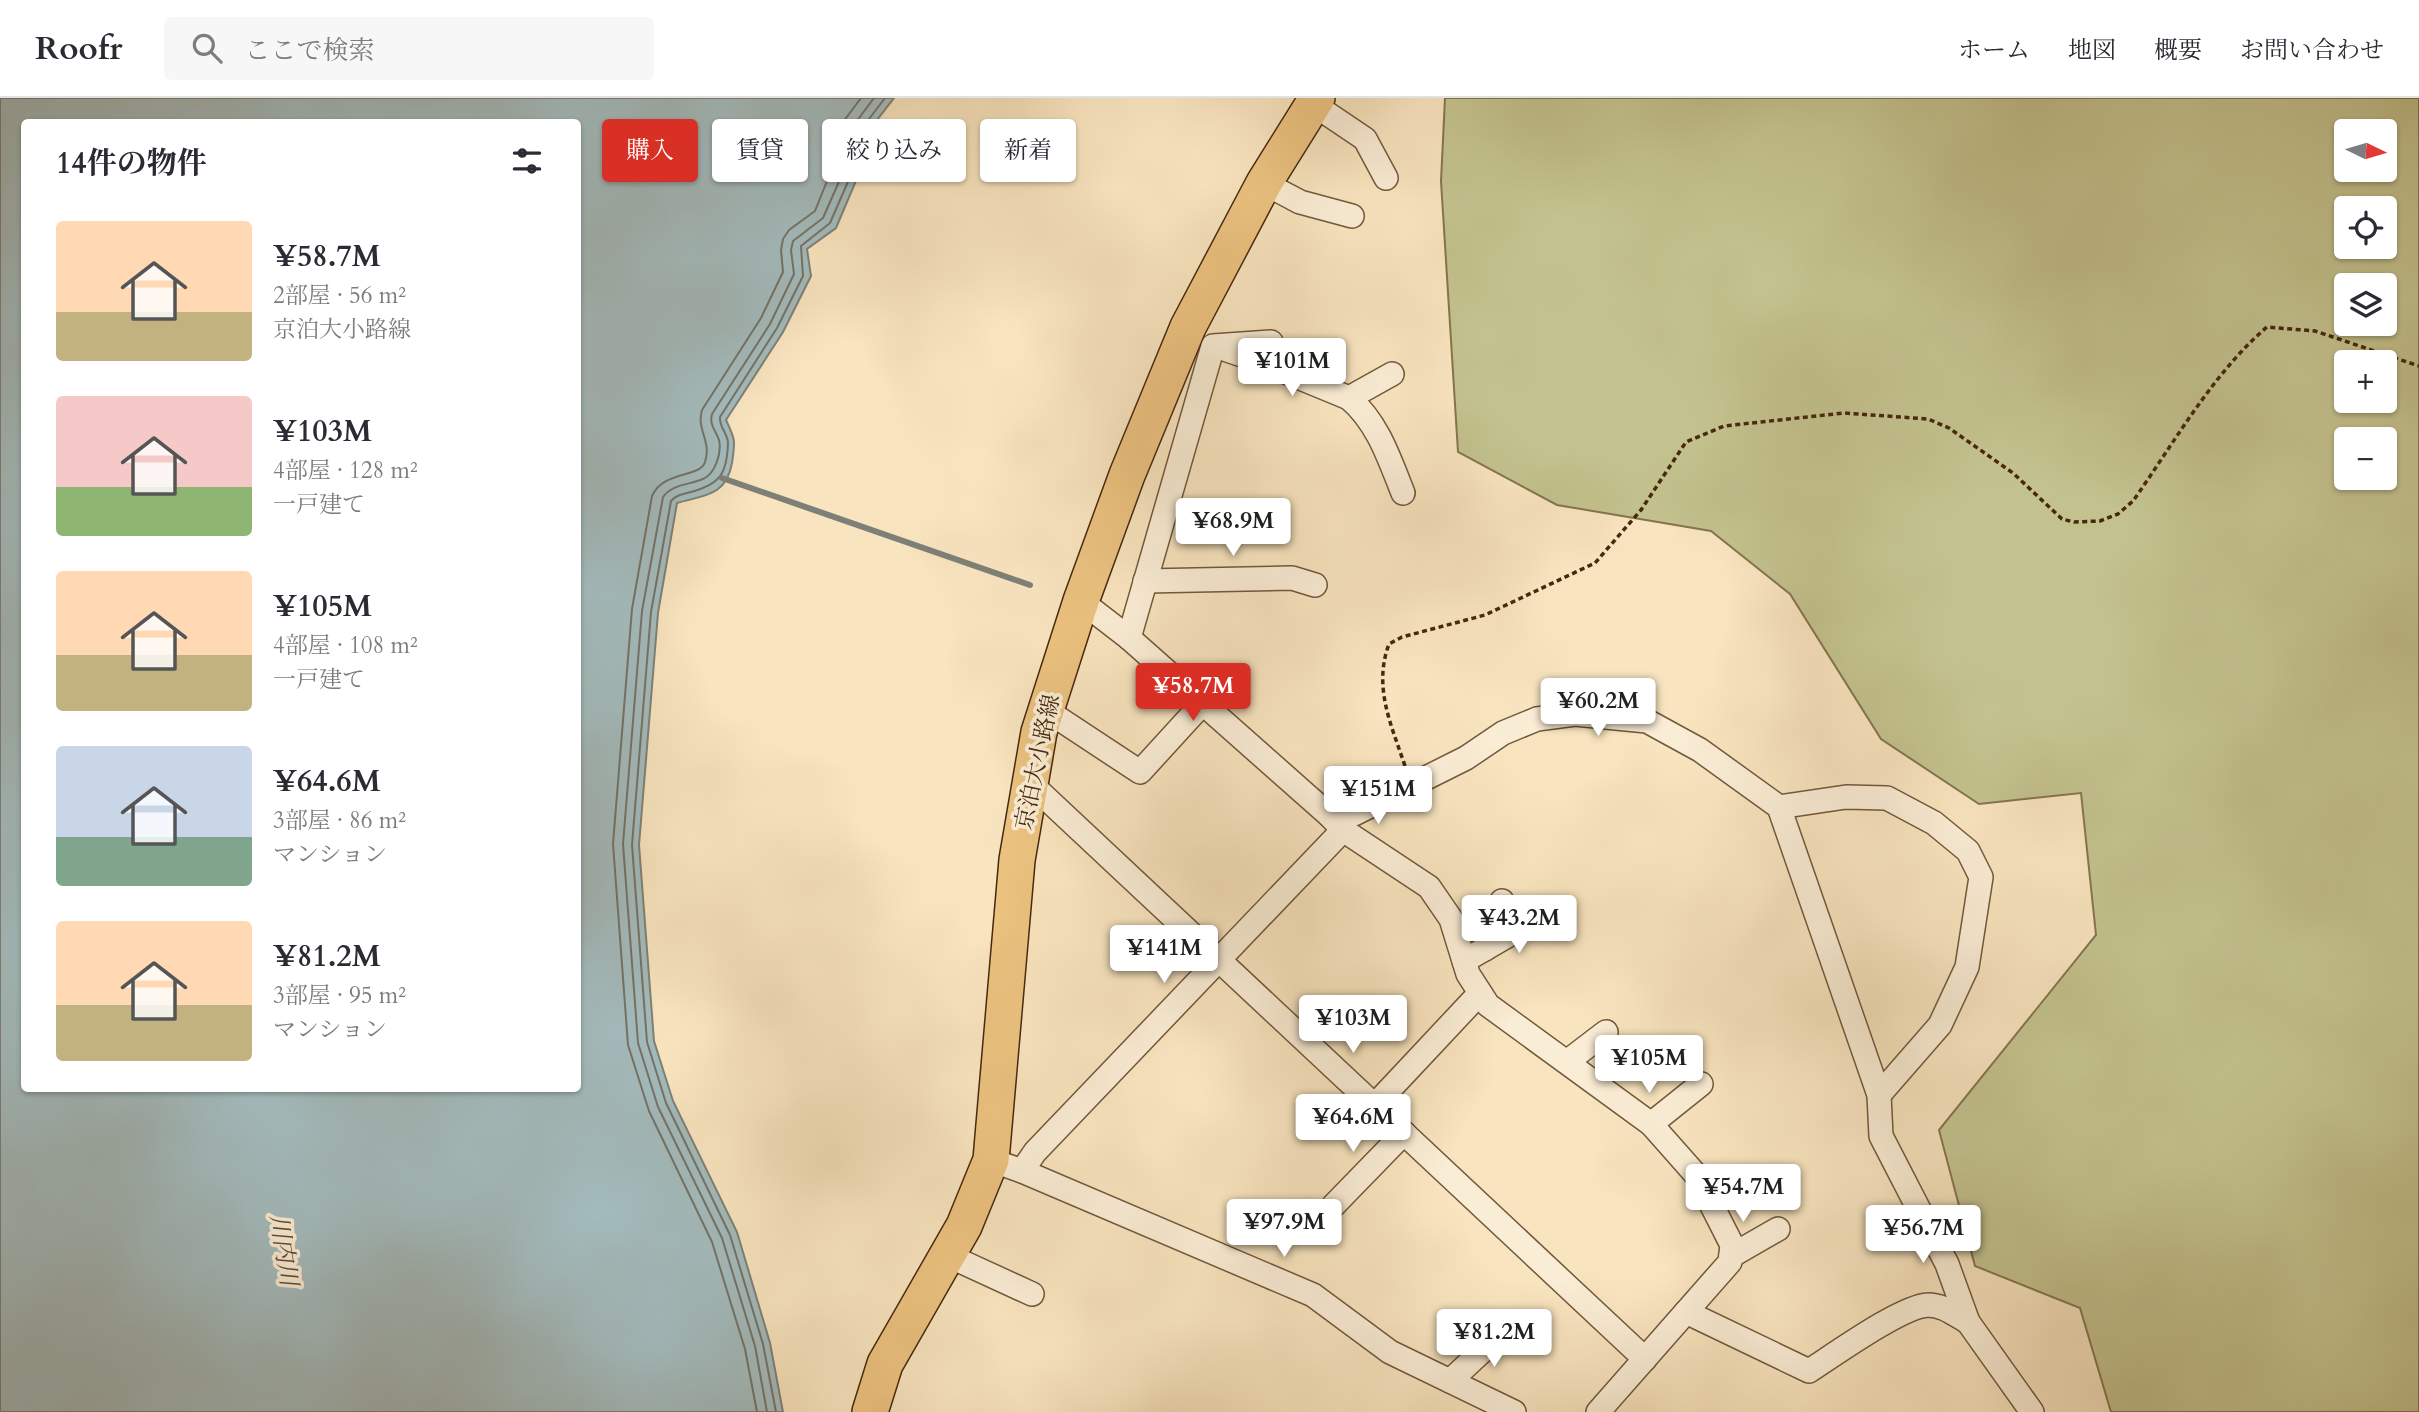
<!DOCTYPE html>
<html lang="ja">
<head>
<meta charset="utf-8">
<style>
	:root { --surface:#fff; --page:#f7f7f7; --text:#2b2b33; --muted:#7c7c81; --line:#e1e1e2; --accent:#d93025 }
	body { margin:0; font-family:Cardo,"Noto Serif JP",serif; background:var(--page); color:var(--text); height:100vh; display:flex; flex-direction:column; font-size:26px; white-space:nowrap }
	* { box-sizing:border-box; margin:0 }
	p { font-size:23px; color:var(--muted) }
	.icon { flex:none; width:38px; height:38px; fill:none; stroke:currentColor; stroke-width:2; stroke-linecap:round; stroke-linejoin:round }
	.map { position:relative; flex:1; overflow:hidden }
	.drawer { position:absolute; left:21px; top:21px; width:560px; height:973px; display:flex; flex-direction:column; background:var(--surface); border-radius:7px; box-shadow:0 2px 5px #0004 }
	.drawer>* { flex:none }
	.banner { position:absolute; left:602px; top:21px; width:665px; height:63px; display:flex; gap:14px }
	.needle { width:46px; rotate:95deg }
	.controls { position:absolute; left:2334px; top:21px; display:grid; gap:14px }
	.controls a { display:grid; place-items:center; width:63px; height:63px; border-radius:7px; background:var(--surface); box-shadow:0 2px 5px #0004; font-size:35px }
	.price { position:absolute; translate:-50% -60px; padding:0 16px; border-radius:7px; background:#fff; color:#222; font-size:23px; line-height:46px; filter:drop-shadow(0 2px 4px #0008) }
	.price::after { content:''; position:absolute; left:50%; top:42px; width:21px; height:16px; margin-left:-10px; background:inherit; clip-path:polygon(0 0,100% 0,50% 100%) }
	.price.active { background:var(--accent); color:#fff }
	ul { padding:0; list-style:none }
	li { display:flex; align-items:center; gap:21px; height:175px; padding:0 35px }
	li span { display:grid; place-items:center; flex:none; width:196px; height:140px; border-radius:7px; color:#555 }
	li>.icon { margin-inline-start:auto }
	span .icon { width:84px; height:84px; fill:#fffc; stroke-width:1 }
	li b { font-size:30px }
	h2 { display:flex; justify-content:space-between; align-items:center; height:84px; padding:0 35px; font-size:30px }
	.chip { padding:0 24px; border-radius:7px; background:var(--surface); box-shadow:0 2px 5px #0004; font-size:24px; line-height:63px }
	.chip.active { background:var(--accent); color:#fff }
	header { display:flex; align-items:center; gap:42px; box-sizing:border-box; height:98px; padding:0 35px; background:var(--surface); border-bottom:2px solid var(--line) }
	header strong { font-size:33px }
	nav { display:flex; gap:38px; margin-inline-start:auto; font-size:24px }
	.search { width:490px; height:63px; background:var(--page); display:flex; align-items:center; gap:18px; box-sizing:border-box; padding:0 24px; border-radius:7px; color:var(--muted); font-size:26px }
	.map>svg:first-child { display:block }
	.green { fill:#c3c28e; stroke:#84754e; stroke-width:2; fill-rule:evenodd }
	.water { fill:#a3bbbd; stroke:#7e8077; stroke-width:2; fill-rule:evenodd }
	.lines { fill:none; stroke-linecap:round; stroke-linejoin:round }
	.shore { stroke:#747266; stroke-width:2 }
	.stream { stroke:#7e8077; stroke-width:6 }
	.minor-casing { stroke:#72573a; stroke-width:26 }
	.primary-casing { stroke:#46280e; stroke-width:38 }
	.path { stroke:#46280e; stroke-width:3.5; stroke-dasharray:5 3.5; stroke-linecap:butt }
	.minor { stroke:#faedd5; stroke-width:23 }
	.primary { stroke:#ecc280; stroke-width:35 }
	.labels { text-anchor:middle; stroke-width:7; stroke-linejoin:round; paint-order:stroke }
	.street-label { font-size:23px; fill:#46280e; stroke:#faedd5 }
	.water-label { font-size:24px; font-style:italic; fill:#5d4d3a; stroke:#faedd5 }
</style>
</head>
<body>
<header>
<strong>Roofr</strong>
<div class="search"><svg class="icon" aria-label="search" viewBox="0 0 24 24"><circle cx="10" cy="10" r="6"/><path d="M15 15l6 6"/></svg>ここで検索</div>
<nav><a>ホーム</a><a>地図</a><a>概要</a><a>お問い合わせ</a></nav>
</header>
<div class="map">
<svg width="2419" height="1314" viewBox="0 0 2419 1314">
	<rect width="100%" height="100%" fill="#f8e4bf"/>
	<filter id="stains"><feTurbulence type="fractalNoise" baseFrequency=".00286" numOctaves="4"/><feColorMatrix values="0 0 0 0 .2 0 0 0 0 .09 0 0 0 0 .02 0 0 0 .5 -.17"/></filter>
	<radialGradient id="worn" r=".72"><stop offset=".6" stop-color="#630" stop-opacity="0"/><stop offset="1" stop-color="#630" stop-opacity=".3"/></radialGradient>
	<path class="green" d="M1445,0H2419V1314H2111L2080,1210L1975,1168L1939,1032L2096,837L2081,695L1979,706L1881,641L1790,496L1711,433L1557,407L1458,354L1441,83ZM2347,33H2385V72H2347ZM2347,110H2385V149H2347ZM2347,187H2385V226H2347ZM2347,264H2385V303H2347ZM2347,341H2385V380H2347Z"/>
	<path class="water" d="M0,0H894L850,57L858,78L836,130L807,151L811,178L783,234L726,322C736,343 735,343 732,365C726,398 705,397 677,405L658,515L639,747L654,943L673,1003L737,1134L770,1245L783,1314H0ZM24,24H578V990H24Z"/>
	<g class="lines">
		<g class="shore">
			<path d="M757,1314L745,1251L712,1144L649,1013L628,947L613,746L632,511L652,398C664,372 700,380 705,364C712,343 696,332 702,312L761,220L783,174L781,152L783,141L789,132L815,113L829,78L824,61L826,47L861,0"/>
			<path d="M767,1314L755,1248L722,1140L658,1009L638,945L623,746L642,513L663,399C672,386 689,387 703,381C715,376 722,355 719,342C716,332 709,328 712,316L770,226L794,176L791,152L793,143L823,120L841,79L835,62L836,51L874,0"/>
			<path d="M776,1314L763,1246L730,1137L666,1005L647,944L632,747L651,514L671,403C676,397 683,396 691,394C720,386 727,376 728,345C728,336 719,329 720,319L777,230L803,178L801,148L830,125L850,79L844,60V54L885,0"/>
		</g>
		<polyline class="stream" points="722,380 1030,487"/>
		<defs>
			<g id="minor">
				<polyline points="1313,6 1365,41 1386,80"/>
				<polyline points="1264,85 1300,104 1352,118"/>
				<polyline points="1227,252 1254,261 1349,300 1392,276"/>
				<path d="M1349,300C1378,325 1389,360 1403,395"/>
				<polyline points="1145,483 1292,480 1315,487"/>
				<polyline points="1081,503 1129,540 1330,718 1343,732 1429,789 1451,821 1468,876 1488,907 1651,1026 1697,1078 1732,1147 1730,1164 1598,1314"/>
				<polyline points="1129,540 1213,248 1271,244"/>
				<polyline points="1046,612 1140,674 1203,605"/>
				<polyline points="1030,685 1645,1261"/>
				<polyline points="1779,709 1846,699 1887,700 1934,725 1968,753 1981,779 1967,869 1940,927 1879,997"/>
				<polyline points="1330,718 1354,716 1466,660 1503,635 1537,621 1575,616 1647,623 1700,652 1779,709 1879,997 1881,1038 1947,1166 1968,1224 2032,1314"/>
				<polyline points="1485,851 1502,803"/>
				<polyline points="1464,863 1552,812"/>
				<polyline points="1568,963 1606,934"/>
				<polyline points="1375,1007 1480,895"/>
				<polyline points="1651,1026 1701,986"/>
				<polyline points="991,1062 1022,1073 1313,1197 1390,1254 1514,1314"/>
				<polyline points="1022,1073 1035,1054 1343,732"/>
				<polyline points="1334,1107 1404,1035"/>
				<polyline points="947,1157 1032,1196"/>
				<polyline points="1731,1158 1778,1131"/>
				<path d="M1686,1214L1809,1273C1834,1257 1902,1208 1928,1207C1944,1207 1955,1217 1968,1224"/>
				<polyline points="1450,1283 1509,1228"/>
			</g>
			<polyline id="primary" points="870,1314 885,1266 964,1128 991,1062 1017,762 1039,634 1081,503 1127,377 1188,229 1264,85 1317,0"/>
		</defs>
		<use href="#minor" class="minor-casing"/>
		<use href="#primary" class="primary-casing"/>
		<path class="path" d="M1405,668C1391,626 1373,589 1389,546L1402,539L1485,517L1595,465L1641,412L1686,344L1724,328L1844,315L1928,321L1949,330L2013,375L2062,421L2074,424L2100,423L2118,416L2133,403C2174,345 2213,275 2267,229L2315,233L2419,268"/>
		<use href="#minor" class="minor"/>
		<use href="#primary" class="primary"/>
	</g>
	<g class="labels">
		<g class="street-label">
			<text transform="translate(1037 664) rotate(-78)" y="8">京泊大小路線</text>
		</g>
		<g class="water-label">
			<text transform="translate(284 1152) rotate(81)" y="8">川内川</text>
		</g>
	</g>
	<rect width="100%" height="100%" filter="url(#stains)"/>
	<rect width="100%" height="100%" fill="url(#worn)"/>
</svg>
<div class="controls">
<a><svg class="needle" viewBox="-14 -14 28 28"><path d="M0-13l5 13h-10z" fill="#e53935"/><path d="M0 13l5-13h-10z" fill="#7c7c81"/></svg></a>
<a><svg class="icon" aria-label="locate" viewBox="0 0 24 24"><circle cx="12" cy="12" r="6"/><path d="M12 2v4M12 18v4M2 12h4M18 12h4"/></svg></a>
<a><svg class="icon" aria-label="layers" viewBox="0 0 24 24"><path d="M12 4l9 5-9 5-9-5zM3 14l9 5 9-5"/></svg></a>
<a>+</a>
<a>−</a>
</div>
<b class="price" style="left:1292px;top:300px">¥101M</b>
<b class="price" style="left:1233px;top:460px">¥68.9M</b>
<b class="price active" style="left:1193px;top:625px">¥58.7M</b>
<b class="price" style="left:1598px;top:640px">¥60.2M</b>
<b class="price" style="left:1378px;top:728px">¥151M</b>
<b class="price" style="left:1519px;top:857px">¥43.2M</b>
<b class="price" style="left:1164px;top:887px">¥141M</b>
<b class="price" style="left:1353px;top:957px">¥103M</b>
<b class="price" style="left:1649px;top:997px">¥105M</b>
<b class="price" style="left:1353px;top:1056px">¥64.6M</b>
<b class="price" style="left:1743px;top:1126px">¥54.7M</b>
<b class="price" style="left:1284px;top:1161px">¥97.9M</b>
<b class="price" style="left:1923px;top:1167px">¥56.7M</b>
<b class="price" style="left:1494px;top:1271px">¥81.2M</b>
<div class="banner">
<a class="chip active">購入</a>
<a class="chip">賃貸</a>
<a class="chip">絞り込み</a>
<a class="chip">新着</a>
</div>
<section class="drawer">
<h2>14件の物件<svg class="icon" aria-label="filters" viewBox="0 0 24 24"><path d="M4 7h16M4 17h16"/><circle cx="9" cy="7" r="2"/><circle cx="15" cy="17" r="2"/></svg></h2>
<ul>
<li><span style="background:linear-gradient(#ffd9b3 65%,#c2b280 0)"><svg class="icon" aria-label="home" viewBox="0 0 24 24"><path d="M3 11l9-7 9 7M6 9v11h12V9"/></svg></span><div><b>¥58.7M</b><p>2部屋 · 56 m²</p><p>京泊大小路線</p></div></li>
<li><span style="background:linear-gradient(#f6c9c9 65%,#8fb573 0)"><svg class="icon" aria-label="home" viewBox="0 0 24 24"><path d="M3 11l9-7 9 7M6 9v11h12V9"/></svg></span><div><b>¥103M</b><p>4部屋 · 128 m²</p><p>一戸建て</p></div></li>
<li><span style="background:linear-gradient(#ffd9b3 60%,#c2b280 0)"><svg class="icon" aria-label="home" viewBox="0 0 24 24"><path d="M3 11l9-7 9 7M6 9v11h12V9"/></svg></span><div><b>¥105M</b><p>4部屋 · 108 m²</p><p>一戸建て</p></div></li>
<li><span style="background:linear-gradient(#c9d6e8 65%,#7fa58c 0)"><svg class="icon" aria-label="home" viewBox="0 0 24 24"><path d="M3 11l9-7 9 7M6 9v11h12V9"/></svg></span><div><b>¥64.6M</b><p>3部屋 · 86 m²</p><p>マンション</p></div></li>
<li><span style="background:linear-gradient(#ffd9b3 60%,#c2b280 0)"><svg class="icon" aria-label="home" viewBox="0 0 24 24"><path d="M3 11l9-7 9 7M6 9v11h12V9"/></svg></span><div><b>¥81.2M</b><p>3部屋 · 95 m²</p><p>マンション</p></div></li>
</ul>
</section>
</div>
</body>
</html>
